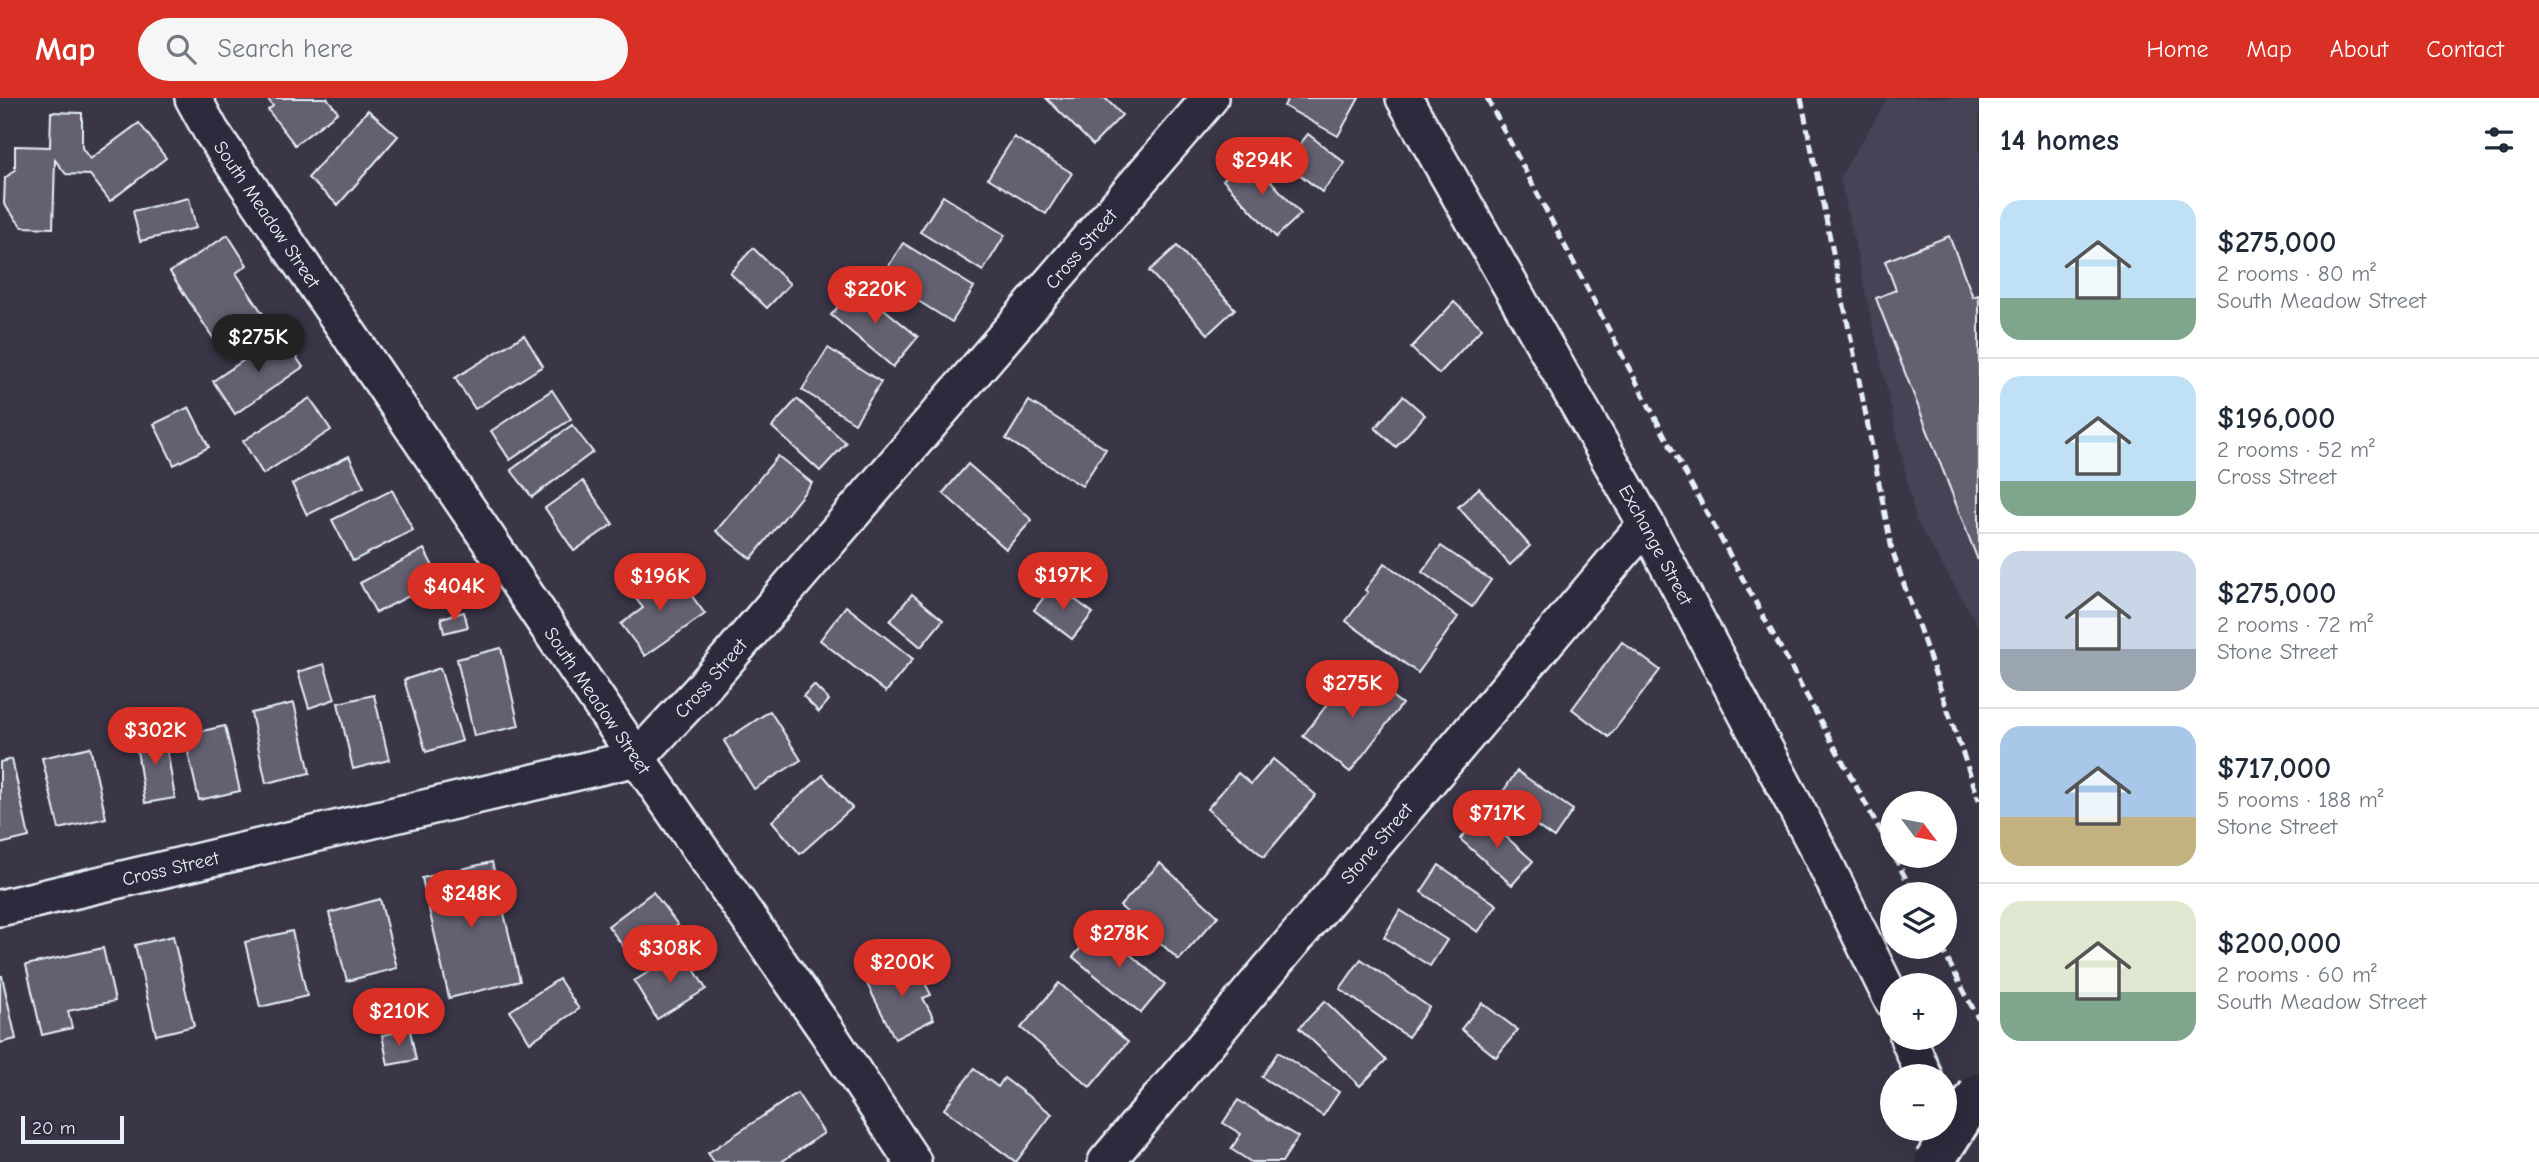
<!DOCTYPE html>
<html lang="en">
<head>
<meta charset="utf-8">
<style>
	:root { --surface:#fff; --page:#f6f6f7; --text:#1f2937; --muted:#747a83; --line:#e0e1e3; --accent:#d93025 }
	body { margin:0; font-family:"Comic Neue",sans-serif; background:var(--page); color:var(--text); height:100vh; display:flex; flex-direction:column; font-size:26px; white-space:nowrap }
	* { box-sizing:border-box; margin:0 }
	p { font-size:23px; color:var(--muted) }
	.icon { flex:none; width:38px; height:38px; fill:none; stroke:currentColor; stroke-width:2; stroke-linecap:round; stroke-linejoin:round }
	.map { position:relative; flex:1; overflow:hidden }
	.details { display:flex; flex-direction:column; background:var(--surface); width:560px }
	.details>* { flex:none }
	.needle { width:46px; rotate:122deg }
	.tools { position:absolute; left:1880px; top:693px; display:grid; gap:14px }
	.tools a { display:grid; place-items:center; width:77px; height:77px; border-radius:50%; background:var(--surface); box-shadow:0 7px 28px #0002; font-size:35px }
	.scale { position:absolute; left:21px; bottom:18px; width:103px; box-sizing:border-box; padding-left:7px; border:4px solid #e8f1f8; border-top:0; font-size:19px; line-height:24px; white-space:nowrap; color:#e8f1f8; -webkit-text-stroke:5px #2f2a3d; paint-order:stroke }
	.price { position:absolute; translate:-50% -60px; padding:0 16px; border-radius:24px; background:var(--accent); color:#fff; font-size:23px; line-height:46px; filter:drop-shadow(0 2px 4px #0008) }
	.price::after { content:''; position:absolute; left:50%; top:42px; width:21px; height:16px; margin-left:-10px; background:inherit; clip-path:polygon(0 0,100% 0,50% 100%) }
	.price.selected { background:#222; color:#fff }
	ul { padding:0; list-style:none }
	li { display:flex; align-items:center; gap:21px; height:175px; padding:0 21px }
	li+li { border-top:2px solid var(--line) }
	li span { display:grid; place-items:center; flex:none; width:196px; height:140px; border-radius:21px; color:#555 }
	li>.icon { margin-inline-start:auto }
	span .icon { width:84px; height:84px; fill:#fffc; stroke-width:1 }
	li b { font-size:30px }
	h2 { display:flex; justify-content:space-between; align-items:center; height:84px; padding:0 21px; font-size:30px }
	header { display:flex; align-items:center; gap:42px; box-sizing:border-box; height:98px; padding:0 35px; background:var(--accent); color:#fff }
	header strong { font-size:33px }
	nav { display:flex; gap:38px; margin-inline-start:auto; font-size:24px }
	.search { width:490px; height:63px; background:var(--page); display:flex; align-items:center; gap:18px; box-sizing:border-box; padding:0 24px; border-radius:38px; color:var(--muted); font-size:26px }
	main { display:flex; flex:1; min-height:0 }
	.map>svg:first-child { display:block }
	.built { fill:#464354 }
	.building { fill:#636171; stroke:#e8f1f8; stroke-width:2 }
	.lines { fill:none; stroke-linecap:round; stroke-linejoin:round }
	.minor-casing { stroke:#e8f1f8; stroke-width:40 }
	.minor { stroke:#2f2a3d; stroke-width:35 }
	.rail { stroke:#e8f1f8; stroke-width:5; stroke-dasharray:10 5; stroke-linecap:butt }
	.highway-bridge-casing { stroke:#e8f1f8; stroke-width:44; stroke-linecap:butt }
	.highway-bridge { stroke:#2f2a3d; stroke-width:38 }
	.labels { text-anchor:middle; stroke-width:5; stroke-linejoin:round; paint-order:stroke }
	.street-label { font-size:19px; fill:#e8f1f8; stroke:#2f2a3d }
</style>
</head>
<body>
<header>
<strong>Map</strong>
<div class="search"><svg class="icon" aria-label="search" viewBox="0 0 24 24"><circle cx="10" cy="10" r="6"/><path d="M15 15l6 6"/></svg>Search here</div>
<nav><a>Home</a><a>Map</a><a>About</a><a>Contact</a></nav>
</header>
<main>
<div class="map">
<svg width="1979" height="1064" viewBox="0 0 1979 1064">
	<rect width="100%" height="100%" fill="#3a3648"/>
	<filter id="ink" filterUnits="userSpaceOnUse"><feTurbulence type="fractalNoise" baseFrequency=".0143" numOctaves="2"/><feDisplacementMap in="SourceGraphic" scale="14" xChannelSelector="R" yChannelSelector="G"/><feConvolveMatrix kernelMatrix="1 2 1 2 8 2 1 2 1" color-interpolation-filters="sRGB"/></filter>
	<g filter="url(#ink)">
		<polygon class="built" points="1888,0 1979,0 1979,529 1916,423 1840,79"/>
		<g class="building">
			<polygon points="267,0 327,0 338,14 295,47 268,12 273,8"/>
			<polygon points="1046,0 1105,0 1122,17 1093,47"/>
			<polygon points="1288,0 1359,0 1338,38 1284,8"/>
			<polygon points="368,12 398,38 338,107 308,80"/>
			<polygon points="51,14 82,15 82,50 90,61 139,25 166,60 110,103 90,77 66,76 55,62 53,130 22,129 4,106 5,80 15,72 15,48 50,49"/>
			<polygon points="1308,36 1345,65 1322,94 1285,65"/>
			<polygon points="1014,39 1072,75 1046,116 988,80"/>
			<polygon points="1249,59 1301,116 1276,139 1223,82"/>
			<polygon points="943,98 1005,137 983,173 920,134"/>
			<polygon points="189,100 196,130 140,143 133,113"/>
			<polygon points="228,137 247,167 236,175 265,219 219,249 170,174"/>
			<polygon points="1949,138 1973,199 1979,197 1979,465 1876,200 1896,192 1885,163"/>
			<polygon points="903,145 974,189 952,224 881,180"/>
			<polygon points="1177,148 1235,211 1208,236 1149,173"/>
			<polygon points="753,150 790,186 767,210 730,175"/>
			<polygon points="856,188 918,239 893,269 831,217"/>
			<polygon points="1454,204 1482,230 1439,276 1411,250"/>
			<polygon points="281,237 303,269 235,316 213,283"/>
			<polygon points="524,237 543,268 475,311 455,280"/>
			<polygon points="828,250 881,284 855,325 802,292"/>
			<polygon points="552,292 571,321 510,362 491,333"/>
			<polygon points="1403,298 1425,317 1396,349 1375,330"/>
			<polygon points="310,300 331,332 263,376 243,343"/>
			<polygon points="797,301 846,345 820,373 772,329"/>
			<polygon points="1029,303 1106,351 1082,388 1006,341"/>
			<polygon points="189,309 209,349 174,367 154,326"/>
			<polygon points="572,327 593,354 532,399 511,372"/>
			<polygon points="349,358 364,389 307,417 292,386"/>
			<polygon points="778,358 812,385 751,461 716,433"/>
			<polygon points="968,366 1032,422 1006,451 943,395"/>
			<polygon points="583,383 613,426 574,453 545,410"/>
			<polygon points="1479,390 1530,448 1510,467 1458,409"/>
			<polygon points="392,392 413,432 353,463 332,422"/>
			<polygon points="1441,448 1491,482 1472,509 1422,474"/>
			<polygon points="424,451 440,482 376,515 360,485"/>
			<polygon points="1385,465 1458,519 1418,575 1346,523 1368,494 1365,492"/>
			<polygon points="644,476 657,494 678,479 705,516 645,558 621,526 643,510 627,489"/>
			<polygon points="1054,486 1093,515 1072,541 1034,512"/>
			<polygon points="912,496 943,522 921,549 890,523"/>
			<polygon points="846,508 913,561 886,594 820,542"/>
			<polygon points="464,514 468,529 444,535 441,520"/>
			<polygon points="1622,544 1660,572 1609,639 1572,611"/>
			<polygon points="501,550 519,628 474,638 457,561"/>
			<polygon points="324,566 335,601 309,610 298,574"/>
			<polygon points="440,570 462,643 426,654 404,582"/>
			<polygon points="1355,570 1402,606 1350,674 1303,638"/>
			<polygon points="814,587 829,602 819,614 803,598"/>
			<polygon points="374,597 389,662 353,671 338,605"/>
			<polygon points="294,605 310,675 266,685 251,615"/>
			<polygon points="770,613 801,662 754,691 724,643"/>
			<polygon points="225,628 240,693 199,702 184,637"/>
			<polygon points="164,633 175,700 145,705 135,638"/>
			<polygon points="90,649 106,720 59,731 42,660"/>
			<polygon points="12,661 29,739 0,746 0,664"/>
			<polygon points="1273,661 1316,697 1264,759 1207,711 1238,675 1251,686"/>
			<polygon points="1517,673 1573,712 1554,740 1498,701"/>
			<polygon points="823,677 852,710 800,756 772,723"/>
			<polygon points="1482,717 1533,763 1512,787 1460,741"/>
			<polygon points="492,764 520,883 449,900 422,780"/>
			<polygon points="1160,765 1218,818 1179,862 1120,808"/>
			<polygon points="1439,767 1497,807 1478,834 1421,794"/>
			<polygon points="653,794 678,827 633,861 608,828"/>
			<polygon points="380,801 397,870 347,883 329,815"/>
			<polygon points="1400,812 1447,842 1430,868 1384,839"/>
			<polygon points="1098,829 1165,886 1141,915 1073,859"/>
			<polygon points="292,833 307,898 260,909 245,844"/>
			<polygon points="173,838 194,928 156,937 135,847"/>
			<polygon points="103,850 115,903 68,913 72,930 42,937 26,867"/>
			<polygon points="683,853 706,891 657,921 634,883"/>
			<polygon points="1361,861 1429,909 1408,939 1340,891"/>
			<polygon points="914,863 931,897 923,900 934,921 895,941 867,886"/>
			<polygon points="0,878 2,878 16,941 0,945"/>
			<polygon points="559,881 579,911 530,944 510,913"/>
			<polygon points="1059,885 1128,944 1090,989 1021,930"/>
			<polygon points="1325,903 1386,962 1360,988 1299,930"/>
			<polygon points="1482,905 1518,932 1496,959 1461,931"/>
			<polygon points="410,932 416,962 388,967 382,937"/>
			<polygon points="1278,954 1339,994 1323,1018 1262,979"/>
			<polygon points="974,971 998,989 1004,980 1052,1016 1016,1064 944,1011"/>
			<polygon points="797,995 824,1035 781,1064 714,1064 708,1055"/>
			<polygon points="1238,1002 1298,1039 1282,1064 1251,1064 1231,1051 1241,1036 1223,1025"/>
		</g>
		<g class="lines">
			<defs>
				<g id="minor">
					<path id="s1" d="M193,0L211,33L637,660L826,932L913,1064"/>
					<path id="s2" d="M1404,0L1646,426L1821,757L1892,902"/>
					<path id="s3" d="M0,810L637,660L698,595L1210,0"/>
					<polyline points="1908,940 1924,978"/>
					<path id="s4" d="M1106,1064L1646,426"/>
				</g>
			</defs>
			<use href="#minor" class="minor-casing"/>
			<use href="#minor" class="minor"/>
			<g class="rail">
				<polyline points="1487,0 1667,342 1892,754"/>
				<polyline points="1801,0 1853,251 1892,452 1979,702"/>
				<polyline points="1894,758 1914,796"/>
				<polyline points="1941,849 1979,922"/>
			</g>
			<defs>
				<polyline id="highway-bridge" points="1934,1064 1979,994"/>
			</defs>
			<use href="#highway-bridge" class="highway-bridge-casing"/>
			<use href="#highway-bridge" class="highway-bridge"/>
		</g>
	</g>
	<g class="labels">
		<g class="street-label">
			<text dy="7" stroke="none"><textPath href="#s1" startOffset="138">South Meadow Street</textPath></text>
			<text dy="7" stroke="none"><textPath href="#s3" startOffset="1330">Cross Street</textPath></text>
			<text dy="7" stroke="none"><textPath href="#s2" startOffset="513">Exchange Street</textPath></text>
			<text dy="7" stroke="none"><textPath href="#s3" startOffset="763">Cross Street</textPath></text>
			<text dy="7" stroke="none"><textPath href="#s1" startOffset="726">South Meadow Street</textPath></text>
			<text dy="7" stroke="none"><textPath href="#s4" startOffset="418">Stone Street</textPath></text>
			<text dy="7" stroke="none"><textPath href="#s3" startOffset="175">Cross Street</textPath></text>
		</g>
	</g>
</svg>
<div class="tools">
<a><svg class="needle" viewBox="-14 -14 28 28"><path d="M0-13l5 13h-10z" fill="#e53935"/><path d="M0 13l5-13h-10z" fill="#747a83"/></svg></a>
<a><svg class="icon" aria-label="layers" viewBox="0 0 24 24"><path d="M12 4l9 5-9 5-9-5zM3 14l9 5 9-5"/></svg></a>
<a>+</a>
<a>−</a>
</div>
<div class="scale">20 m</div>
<b class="price" style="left:1262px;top:99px">$294K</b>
<b class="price" style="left:875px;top:228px">$220K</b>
<b class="price selected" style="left:258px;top:276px">$275K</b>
<b class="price" style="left:1063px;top:514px">$197K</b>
<b class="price" style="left:660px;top:515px">$196K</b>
<b class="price" style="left:454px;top:525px">$404K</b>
<b class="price" style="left:1352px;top:622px">$275K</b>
<b class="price" style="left:155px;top:669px">$302K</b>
<b class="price" style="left:1497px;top:752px">$717K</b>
<b class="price" style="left:471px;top:832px">$248K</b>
<b class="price" style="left:1119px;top:872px">$278K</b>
<b class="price" style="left:670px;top:887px">$308K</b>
<b class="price" style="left:902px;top:901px">$200K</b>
<b class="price" style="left:399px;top:950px">$210K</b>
</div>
<section class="details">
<h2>14 homes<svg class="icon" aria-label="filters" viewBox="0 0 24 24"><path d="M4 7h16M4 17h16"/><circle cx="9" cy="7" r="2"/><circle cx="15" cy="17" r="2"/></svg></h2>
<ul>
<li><span style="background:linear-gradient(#bfe0f5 70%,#7fa58c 0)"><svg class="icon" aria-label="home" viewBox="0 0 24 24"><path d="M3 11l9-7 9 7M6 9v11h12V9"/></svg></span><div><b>$275,000</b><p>2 rooms · 80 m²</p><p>South Meadow Street</p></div></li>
<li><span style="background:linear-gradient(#bfe0f5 75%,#7fa58c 0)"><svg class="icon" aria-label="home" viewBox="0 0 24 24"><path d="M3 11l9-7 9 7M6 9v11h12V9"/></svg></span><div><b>$196,000</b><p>2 rooms · 52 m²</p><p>Cross Street</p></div></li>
<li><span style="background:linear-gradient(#c9d6e8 70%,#9aa5b1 0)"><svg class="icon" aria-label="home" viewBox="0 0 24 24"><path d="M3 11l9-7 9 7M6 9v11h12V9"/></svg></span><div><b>$275,000</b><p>2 rooms · 72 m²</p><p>Stone Street</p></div></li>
<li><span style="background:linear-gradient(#a9c7e8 65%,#c2b280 0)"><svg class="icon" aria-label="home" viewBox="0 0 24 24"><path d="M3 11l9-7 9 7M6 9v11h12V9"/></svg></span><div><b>$717,000</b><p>5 rooms · 188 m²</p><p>Stone Street</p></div></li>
<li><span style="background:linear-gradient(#dfe7d0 65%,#7fa58c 0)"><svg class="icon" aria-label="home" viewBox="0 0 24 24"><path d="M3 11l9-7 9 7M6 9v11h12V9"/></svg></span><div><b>$200,000</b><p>2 rooms · 60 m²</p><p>South Meadow Street</p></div></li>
</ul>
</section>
</main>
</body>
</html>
